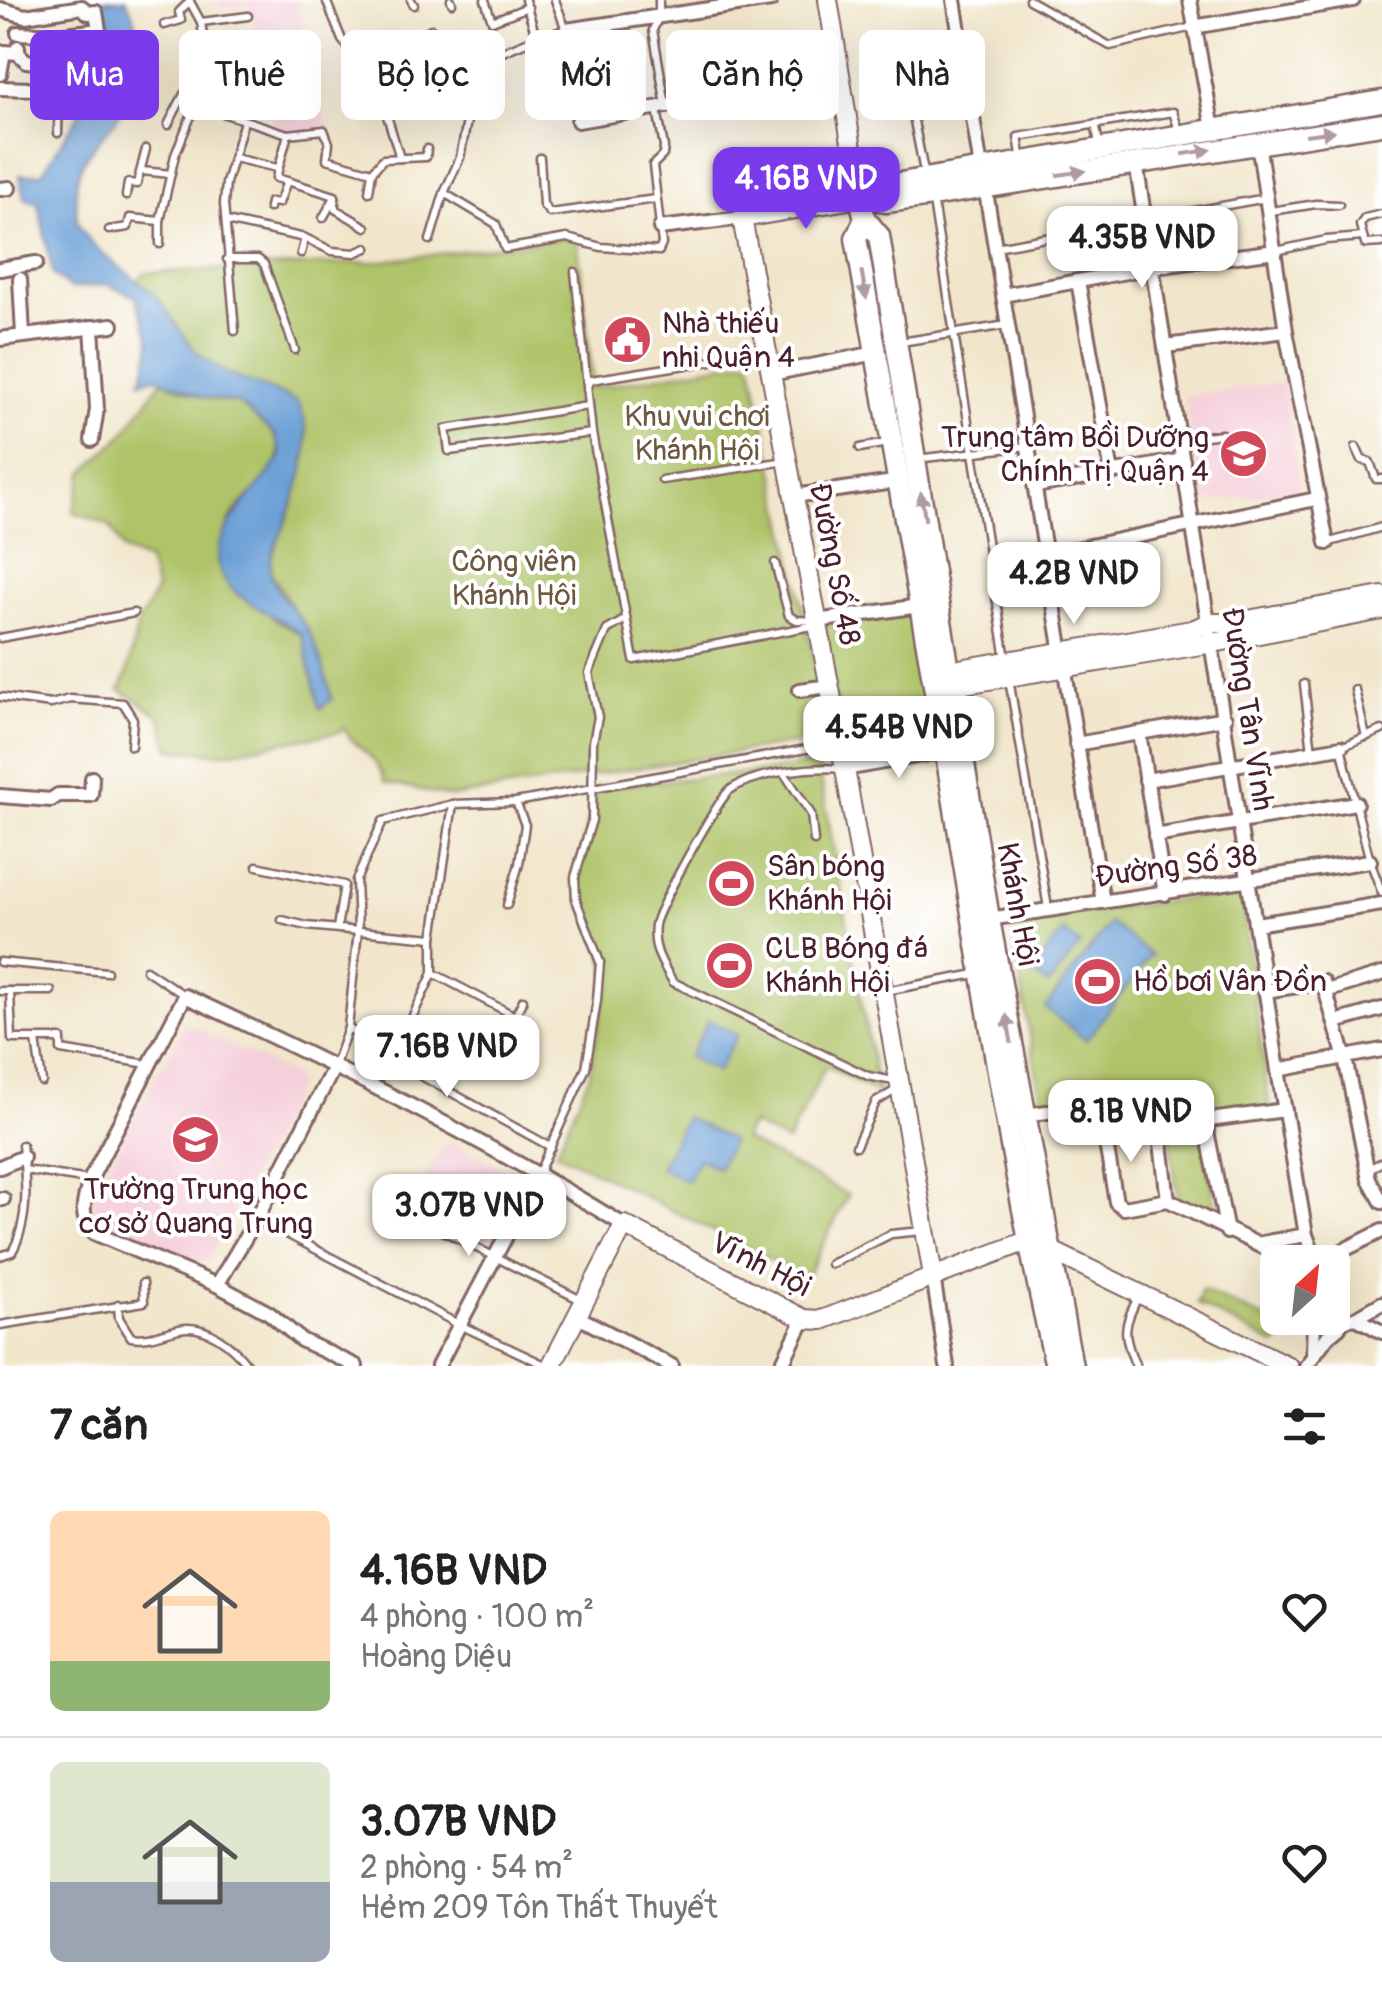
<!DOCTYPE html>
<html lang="vi">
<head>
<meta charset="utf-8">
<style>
	:root { --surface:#fff; --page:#f6f6f6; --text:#222; --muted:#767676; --line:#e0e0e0; --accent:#7c3aed }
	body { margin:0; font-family:Pangolin,sans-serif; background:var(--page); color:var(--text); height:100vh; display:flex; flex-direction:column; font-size:38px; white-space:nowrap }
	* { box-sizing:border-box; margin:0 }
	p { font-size:32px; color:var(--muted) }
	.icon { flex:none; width:55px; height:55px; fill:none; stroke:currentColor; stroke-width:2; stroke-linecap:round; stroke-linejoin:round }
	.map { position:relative; height:1366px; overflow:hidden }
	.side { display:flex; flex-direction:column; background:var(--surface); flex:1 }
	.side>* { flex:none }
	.guide { position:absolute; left:30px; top:30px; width:1322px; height:90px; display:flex; gap:20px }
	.needle { width:65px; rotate:27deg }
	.buttons { position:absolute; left:1260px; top:1245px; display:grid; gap:20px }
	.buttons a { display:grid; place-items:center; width:90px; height:90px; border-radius:15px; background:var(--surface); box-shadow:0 10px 40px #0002; font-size:50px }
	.price { position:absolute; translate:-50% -85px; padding:0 22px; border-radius:20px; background:#fff; color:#222; font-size:32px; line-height:65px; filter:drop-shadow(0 2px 5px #0008) }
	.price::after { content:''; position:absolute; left:50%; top:60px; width:30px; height:22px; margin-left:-15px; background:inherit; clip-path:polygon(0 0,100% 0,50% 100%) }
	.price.active { background:var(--accent); color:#fff }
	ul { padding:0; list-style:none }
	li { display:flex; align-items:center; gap:30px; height:250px; padding:0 50px }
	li+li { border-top:2px solid var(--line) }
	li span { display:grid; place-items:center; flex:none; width:280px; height:200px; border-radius:15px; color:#555 }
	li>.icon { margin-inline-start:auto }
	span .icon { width:120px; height:120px; fill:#fffc; stroke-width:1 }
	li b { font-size:42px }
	h2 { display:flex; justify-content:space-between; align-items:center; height:120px; padding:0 50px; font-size:42px }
	.pill { padding:0 35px; border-radius:15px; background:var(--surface); box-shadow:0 10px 40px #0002; font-size:35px; line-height:90px }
	.pill.active { background:var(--accent); color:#fff }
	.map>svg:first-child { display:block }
	.built { fill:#f5cfd9 }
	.green { fill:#afc367; stroke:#7c7149; stroke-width:2.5 }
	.water { fill:#699fd6; stroke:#5a5f80; stroke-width:2.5 }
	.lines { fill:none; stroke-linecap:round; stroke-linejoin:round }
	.lane-casing { stroke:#846563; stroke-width:11 }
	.street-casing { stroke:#846563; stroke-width:18 }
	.secondary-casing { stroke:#846563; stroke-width:22 }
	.primary-casing { stroke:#846563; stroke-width:25 }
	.lane { stroke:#fff; stroke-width:6 }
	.street { stroke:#fff; stroke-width:12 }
	.secondary { stroke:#fff; stroke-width:18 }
	.primary { stroke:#fff; stroke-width:20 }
	.oneway { fill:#ae9aa0 }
	.labels { text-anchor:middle; stroke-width:8; stroke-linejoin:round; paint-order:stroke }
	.poi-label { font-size:30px; fill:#4a1f2b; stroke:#fff; text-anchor:start }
	.park-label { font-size:30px; fill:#6d5840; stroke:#fff }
	.street-label { font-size:30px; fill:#4a1f2b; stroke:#fff }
</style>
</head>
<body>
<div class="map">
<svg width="1382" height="1366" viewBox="0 0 1382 1366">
	<rect width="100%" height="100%" fill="#fff"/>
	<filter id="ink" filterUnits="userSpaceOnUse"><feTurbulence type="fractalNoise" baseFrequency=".01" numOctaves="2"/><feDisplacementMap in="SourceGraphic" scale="20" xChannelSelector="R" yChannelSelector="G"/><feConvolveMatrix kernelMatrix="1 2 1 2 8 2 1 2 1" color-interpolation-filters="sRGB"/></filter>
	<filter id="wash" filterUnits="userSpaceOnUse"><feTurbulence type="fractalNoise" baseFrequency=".0048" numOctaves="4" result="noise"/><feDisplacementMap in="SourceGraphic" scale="40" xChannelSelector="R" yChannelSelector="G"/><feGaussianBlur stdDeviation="2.25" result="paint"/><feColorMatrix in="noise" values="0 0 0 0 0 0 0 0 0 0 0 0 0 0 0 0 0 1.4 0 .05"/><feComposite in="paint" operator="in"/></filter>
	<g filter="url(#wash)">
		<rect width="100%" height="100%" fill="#f1e6cb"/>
		<g class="built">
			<polygon points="218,0 297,0 327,127 278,138 249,4 221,9"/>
			<polygon points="1284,382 1300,490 1207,502 1201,497 1184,396"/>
			<polygon points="192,1026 295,1076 298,1086 209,1260 196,1262 180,1259 99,1220 92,1203 93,1193 183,1027"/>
			<polygon points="446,1140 516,1175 520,1189 494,1241 482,1245 409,1209"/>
		</g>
		<g class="green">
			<path d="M577,236L593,388L748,360L752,365L830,738L451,797L385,782C374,749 353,749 344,728L340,732L221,753L170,749L160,716L120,690L128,671L137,627L156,590L148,561L124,551L109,525L73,512L84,472L122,436L162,380C185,392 212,403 238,402C250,409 258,419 268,428C299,460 257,486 236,510C228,520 225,534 220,546L274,619L302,635L319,706L311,638L271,573V558L292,506L297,402C268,387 230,380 204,360C177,339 166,302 138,282L144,273L375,262Z"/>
			<polygon points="917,612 942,745 848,763 822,626"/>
			<polygon points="818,763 878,1093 826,1066 787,1142 751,1124 743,1139 848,1195 806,1278 556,1152 589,1076 608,976 603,953 579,891 578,868 597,787 770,771"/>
			<polygon points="1241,892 1270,1109 1113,1129 1106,1094 1042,1106 1010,922"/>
			<polygon points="1201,1126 1217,1213 1214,1218 1180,1199 1177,1194 1169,1133 1171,1130"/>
			<polygon points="1202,1290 1286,1329 1282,1341 1275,1345 1197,1304"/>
		</g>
		<g class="water">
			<path d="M100,0H126C154,54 144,86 106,132C86,156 75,166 76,199C77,209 75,221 81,229C100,257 124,269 149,290C170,308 180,338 201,356C225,379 268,387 298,402C319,442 298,490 283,529C277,542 267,559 271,574C277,596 299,613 309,632C320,653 326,676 332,699L320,709L302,635C280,617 251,608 231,588C188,543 264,490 281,455L275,435L238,403L203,397L157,377L141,381C158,333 148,341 136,297L106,284L71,289L53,274L38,203L25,198L20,175L42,173L85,105L80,94C97,79 110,69 118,46Z"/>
			<polygon points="1110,923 1151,955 1086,1040 1045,1008"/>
			<polygon points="1063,931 1080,945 1048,985 1031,972"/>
			<polygon points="709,1020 737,1035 717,1072 689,1057"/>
			<polygon points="686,1117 732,1141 718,1168 699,1159 687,1181 660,1167"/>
		</g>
	</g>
	<g filter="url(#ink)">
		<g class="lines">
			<defs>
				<g id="lane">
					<polyline points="326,0 342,40 376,80 400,158"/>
					<polyline points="411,0 414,5"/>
					<polyline points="451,0 452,3"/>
					<polyline points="485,0 492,21 528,7"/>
					<polyline points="525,0 550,82"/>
					<polyline points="555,0 566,30 578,121"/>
					<polyline points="659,0 659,16 653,30 666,106"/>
					<polyline points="1029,0 1110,46 1193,27"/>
					<polyline points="201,22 248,16"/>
					<polyline points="164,25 181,20 179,12 190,1"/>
					<polyline points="402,45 409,37 417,37 431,29"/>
					<polyline points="355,56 402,45 441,51 457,95 456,102 467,121 460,158 444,193 430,240"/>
					<polyline points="902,60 925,177"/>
					<path d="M449,73C487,62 527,37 564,31"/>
					<polyline points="197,105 288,134 276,178 287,181 279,203 270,202 269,208"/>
					<polyline points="1095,124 1100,147"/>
					<polyline points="168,125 184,94 200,97"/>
					<polyline points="58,133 59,92"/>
					<polyline points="288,134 324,130 329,143 327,159 372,172"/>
					<polyline points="234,158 277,168"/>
					<polyline points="540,158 543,205 550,213 656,199"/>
					<polyline points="1022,160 1018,137 1173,112 1180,133"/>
					<polyline points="142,171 171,174"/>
					<polyline points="287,181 335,196 335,209 366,227"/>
					<polyline points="369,192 372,172 383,159 426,157 427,149"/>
					<polyline points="444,193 496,224 505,249 567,238 601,247 659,251 662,244 653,165 663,155 664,147 657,109"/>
					<polyline points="126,196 128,183 137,184 146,149"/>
					<polyline points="933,202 1006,659"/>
					<polyline points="1271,211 1316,204 1339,205"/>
					<polyline points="1382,214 1365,218 1360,225 1365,244 1382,243"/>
					<polyline points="323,218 335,197"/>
					<polyline points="226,221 305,238 332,251 355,253 367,248"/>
					<polyline points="109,230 128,227 130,218 160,221"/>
					<polyline points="160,244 160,221 175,155 209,72 201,22 189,0"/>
					<polyline points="996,247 1266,198"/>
					<polyline points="1276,251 1326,240 1363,237"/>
					<polyline points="301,253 305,238"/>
					<polyline points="227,259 258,259 264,264 295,350"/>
					<polyline points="575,272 592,433 634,660 817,625"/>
					<polyline points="235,331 224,204 226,183 244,121"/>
					<polyline points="901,342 1007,325"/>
					<polyline points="587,389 591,380 767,352"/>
					<polyline points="588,406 446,429 449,451 592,433"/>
					<polyline points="1180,439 1222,434"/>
					<polyline points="1356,447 1362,460 1370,462 1376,479 1382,479"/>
					<polyline points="860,448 887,443"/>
					<polyline points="916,459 1028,446"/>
					<polyline points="662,480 786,461"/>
					<polyline points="1327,543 1382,527"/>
					<polyline points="775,563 789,616 797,620 816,621"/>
					<polyline points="0,638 134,613"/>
					<polyline points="1009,679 1048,908"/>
					<polyline points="1304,684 1312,751"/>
					<polyline points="1355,690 1366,737"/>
					<polyline points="0,697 51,704 70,699 123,703 133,719 131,746"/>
					<polyline points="1382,730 1341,747 1370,861 1382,893"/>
					<path d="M844,769C813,766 756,772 730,790C718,799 657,910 655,925C652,949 662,963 673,982L868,1076L894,1081"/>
					<polyline points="784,773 811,814 814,841"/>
					<polyline points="257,866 344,885 337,928"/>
					<polyline points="507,905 519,864 525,825 516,802"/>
					<polyline points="282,920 307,926 433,938"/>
					<polyline points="0,962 107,972"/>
					<polyline points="146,970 184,995"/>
					<polyline points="433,973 515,1016 523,1000"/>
					<polyline points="0,991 10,991 12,1039 61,1039 61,1050 148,1064"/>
					<polyline points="10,991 51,991"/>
					<polyline points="885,991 976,974"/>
					<polyline points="348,1028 392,1060 551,1147"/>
					<polyline points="36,1040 42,1082"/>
					<polyline points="392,1060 433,973 433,938 453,804"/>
					<polyline points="335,1065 348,1028 358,930 356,880 383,821 453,804 516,802 839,743"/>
					<polyline points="856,1146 876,1102 899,1088"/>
					<polyline points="25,1170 89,1180"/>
					<polyline points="1367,1170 1382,1162"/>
					<polyline points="539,1172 586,1068 597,1000 600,962 576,900 575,877 592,820 593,742 598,717 589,673 607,630 626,619"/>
					<polyline points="258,1219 460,1325 547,1366"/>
					<polyline points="419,1219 583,1301"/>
					<path d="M0,1256L12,1252C30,1220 26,1180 22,1145"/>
					<polyline points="831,1264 891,1234 922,1231"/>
					<path d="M118,1304L119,1318L131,1337C148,1340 162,1333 179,1329C205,1323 233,1345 248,1366"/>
					<polyline points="0,1325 144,1302 143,1283"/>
					<path d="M1136,1366C1121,1332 1124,1326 1139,1295"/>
				</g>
				<g id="street">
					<polyline points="954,0 981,168"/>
					<polyline points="1190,0 1213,129"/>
					<polyline points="0,9 25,16 82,7 88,13 96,12 99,30 57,35 18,33"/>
					<polyline points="1193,27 1353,0"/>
					<polyline points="566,30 771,0"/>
					<polyline points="0,74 4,52 18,53 18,47"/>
					<polyline points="0,88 67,90 67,59 54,56 52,64 26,61 18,53"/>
					<polyline points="578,121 666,106 842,84"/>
					<polyline points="1258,142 1286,331"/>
					<polyline points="1136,163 1278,1070 1306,1235 1317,1262"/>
					<polyline points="985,186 1103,902"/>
					<polyline points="0,189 9,188"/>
					<polyline points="660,228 742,218"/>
					<polyline points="0,269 36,263"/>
					<polyline points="20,279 23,335"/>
					<polyline points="1078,281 1112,473"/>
					<polyline points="1003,295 1153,267 1276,251"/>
					<polyline points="92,327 97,409 92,440"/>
					<polyline points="0,339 112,325"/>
					<polyline points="1165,346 1286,331 1327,543"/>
					<polyline points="771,374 876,353"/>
					<polyline points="1036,486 1183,460"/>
					<polyline points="794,496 901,481"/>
					<polyline points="1047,555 1316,499"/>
					<polyline points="817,621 919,606"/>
					<polyline points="800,690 829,686"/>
					<polyline points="1139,733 1165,894"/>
					<polyline points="1076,744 1225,718"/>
					<polyline points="845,769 945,751"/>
					<polyline points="1146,780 1341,747"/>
					<polyline points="0,796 51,800 58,795 91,795 92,778"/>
					<polyline points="1155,836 1356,803"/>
					<polyline points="989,919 1370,861"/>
					<polyline points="1256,924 1382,904"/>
					<polyline points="1265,991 1323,982 1345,1058 1369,1179 1382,1202"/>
					<polyline points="1326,991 1382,974"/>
					<polyline points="1335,1022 1382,1009"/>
					<polyline points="1278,1070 1382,1050"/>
					<polyline points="1026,1115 1095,1105 1100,1108 1116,1202 1124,1208 1168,1200 1293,1262"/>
					<polyline points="1205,1121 1227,1232"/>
					<polyline points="1159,1127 1168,1200"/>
					<polyline points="1104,1134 1285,1110"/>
					<polyline points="0,1167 23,1157"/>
					<polyline points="0,1199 3,1199"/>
					<polyline points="1256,1244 1306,1235"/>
					<polyline points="1320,1262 1382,1231"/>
					<polyline points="933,1276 947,1366"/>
					<polyline points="217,1285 257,1218 335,1065"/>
					<polyline points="576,1316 672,1366"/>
					<polyline points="1356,1318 1382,1303"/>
					<polyline points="1339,1321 1356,1318 1382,1332"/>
					<polyline points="1313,1351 1314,1318"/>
					<path d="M356,1366L301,1340L269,1313L217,1285L94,1233C78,1215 84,1201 90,1180L185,996C336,1065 483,1139 624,1225"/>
					<polyline points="438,1366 539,1173"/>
					<polyline points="781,1366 804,1319"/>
					<polyline points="1306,1366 1328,1336 1339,1327 1338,1316 1332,1311"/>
				</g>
				<g id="secondary">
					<polyline points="828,0 860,198 742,218 845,769 933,1276"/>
					<polyline points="936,673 1192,630 1209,623 1231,623 1382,596"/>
					<polyline points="940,688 1213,643 1382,610"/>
					<polyline points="1050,1250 1288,1366"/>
					<polyline points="551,1366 624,1225 804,1319 822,1320 1027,1241"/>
				</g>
				<g id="primary">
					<polyline points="872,197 883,186 1382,101"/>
					<path d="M865,219L856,238C885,410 917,582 946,754C980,958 1009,1164 1056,1366"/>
					<polyline points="1072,1366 989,919 879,236 865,219 860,198 872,197 886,202 932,196 1382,124"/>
				</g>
			</defs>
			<use href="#lane" class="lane-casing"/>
			<use href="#street" class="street-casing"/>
			<use href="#secondary" class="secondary-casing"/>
			<use href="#primary" class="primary-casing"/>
			<use href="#lane" class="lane"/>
			<use href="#street" class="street"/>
			<use href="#secondary" class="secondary"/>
			<use href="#primary" class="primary"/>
		</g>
		<defs><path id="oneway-solid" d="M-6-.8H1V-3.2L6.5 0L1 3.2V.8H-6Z" transform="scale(2.5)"/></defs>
		<g class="oneway">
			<use href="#oneway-solid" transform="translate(1320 133) rotate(-8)"/>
			<use href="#oneway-solid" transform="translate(1197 152) rotate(-9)"/>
			<use href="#oneway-solid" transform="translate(1071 173) rotate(-9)"/>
			<use href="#oneway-solid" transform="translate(864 285) rotate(80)"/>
			<use href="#oneway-solid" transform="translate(923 506) rotate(-99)"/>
			<use href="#oneway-solid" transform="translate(1009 1029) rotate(-100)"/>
		</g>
	</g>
	<defs>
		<symbol id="civic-disc" viewBox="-11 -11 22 22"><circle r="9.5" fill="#d1495b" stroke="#fff"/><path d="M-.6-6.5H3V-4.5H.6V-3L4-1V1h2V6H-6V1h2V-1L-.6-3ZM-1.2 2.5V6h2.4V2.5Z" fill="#fff"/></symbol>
		<symbol id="university-disc" viewBox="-11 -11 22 22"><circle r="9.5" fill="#d1495b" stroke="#fff"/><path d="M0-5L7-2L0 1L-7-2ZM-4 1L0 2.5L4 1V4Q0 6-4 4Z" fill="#fff"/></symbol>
		<symbol id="stadium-disc" viewBox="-11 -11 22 22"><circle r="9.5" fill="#d1495b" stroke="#fff"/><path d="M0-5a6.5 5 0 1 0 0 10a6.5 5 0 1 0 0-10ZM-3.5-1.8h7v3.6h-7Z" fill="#fff"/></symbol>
		<symbol id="school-disc" viewBox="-11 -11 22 22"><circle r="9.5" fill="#d1495b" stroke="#fff"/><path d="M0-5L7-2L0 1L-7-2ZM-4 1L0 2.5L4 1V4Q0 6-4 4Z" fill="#fff"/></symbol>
	</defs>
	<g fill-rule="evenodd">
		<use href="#civic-disc" x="600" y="312" width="55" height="55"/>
		<use href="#university-disc" x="1216" y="426" width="55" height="55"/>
		<use href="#stadium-disc" x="704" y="856" width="55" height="55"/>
		<use href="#stadium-disc" x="702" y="938" width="55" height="55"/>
		<use href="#stadium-disc" x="1070" y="954" width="55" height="55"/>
		<use href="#school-disc" x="168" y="1112" width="55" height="55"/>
	</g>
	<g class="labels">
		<g class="poi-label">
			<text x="662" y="333">Nhà thiếu<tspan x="662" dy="34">nhi Quận 4</tspan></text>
			<text x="1209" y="447" text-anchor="end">Trung tâm Bồi Dưỡng<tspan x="1209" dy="34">Chính Trị Quận 4</tspan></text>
			<text x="767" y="876">Sân bóng<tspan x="767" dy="34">Khánh Hội</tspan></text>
			<text x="765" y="958">CLB Bóng đá<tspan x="765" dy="34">Khánh Hội</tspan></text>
			<text x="1133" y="991">Hồ bơi Vân Đồn</text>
			<text x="196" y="1199" text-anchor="middle">Trường Trung học<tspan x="196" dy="34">cơ sở Quang Trung</tspan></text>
		</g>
		<g class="park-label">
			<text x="697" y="426">Khu vui chơi<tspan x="697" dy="34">Khánh Hội</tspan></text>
			<text x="514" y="571">Công viên<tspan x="514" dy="34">Khánh Hội</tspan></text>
		</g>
		<g class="street-label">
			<text transform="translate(835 564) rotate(79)" y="10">Đường Số 48</text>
			<text transform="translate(1248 709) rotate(81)" y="10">Đường Tân Vĩnh</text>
			<text transform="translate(1176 866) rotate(-8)" y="10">Đường Số 38</text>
			<text transform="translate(1018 904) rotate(80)" y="10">Khánh Hội</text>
			<text transform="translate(761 1264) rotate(27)" y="10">Vĩnh Hội</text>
		</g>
	</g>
</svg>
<div class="buttons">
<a><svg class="needle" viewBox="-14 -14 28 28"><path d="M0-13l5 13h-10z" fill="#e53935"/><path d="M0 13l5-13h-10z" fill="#767676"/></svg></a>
</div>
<b class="price active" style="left:806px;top:232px">4.16B VND</b>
<b class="price" style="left:1142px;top:291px">4.35B VND</b>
<b class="price" style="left:1074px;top:627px">4.2B VND</b>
<b class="price" style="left:899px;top:781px">4.54B VND</b>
<b class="price" style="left:447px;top:1100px">7.16B VND</b>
<b class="price" style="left:1131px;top:1165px">8.1B VND</b>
<b class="price" style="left:469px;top:1259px">3.07B VND</b>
<div class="guide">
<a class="pill active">Mua</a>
<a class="pill">Thuê</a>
<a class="pill">Bộ lọc</a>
<a class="pill">Mới</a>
<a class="pill">Căn hộ</a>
<a class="pill">Nhà</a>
</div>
</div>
<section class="side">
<h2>7 căn<svg class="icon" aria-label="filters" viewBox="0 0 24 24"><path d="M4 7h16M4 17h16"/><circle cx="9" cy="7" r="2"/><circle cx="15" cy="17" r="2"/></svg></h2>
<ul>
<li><span style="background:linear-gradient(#ffd9b3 75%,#8fb573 0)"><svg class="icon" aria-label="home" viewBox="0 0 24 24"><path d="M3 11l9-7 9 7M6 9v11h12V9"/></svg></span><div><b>4.16B VND</b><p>4 phòng · 100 m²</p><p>Hoàng Diệu</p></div><svg class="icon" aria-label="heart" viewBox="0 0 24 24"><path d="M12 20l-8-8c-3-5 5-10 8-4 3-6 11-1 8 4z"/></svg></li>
<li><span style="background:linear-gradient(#dfe7d0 60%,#9aa5b1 0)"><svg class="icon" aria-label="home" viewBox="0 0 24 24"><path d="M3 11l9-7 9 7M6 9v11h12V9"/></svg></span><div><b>3.07B VND</b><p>2 phòng · 54 m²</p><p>Hẻm 209 Tôn Thất Thuyết</p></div><svg class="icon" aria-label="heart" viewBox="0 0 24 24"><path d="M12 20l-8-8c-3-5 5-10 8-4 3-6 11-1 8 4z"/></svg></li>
</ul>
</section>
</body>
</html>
